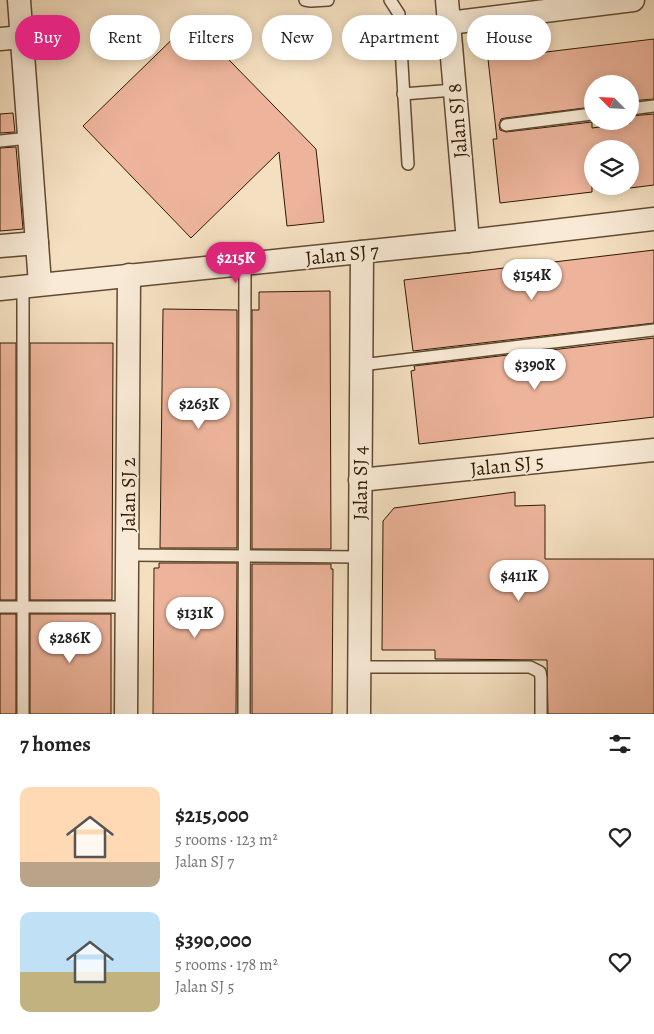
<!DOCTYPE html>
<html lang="en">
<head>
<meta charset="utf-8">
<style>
	:root { --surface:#fff; --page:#f2f2f2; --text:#222; --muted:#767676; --accent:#db2777 }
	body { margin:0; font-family:Alegreya,serif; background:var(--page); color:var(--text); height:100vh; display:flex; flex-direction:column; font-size:19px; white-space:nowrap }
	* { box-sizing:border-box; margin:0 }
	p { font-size:16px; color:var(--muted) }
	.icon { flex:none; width:28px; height:28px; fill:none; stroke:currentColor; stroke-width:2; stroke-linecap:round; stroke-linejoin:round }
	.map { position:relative; height:714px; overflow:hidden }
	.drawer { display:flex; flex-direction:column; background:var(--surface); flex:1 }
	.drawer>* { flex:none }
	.hud { position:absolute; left:15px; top:15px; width:625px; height:45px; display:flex; gap:10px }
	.needle { width:32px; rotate:294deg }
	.fabs { position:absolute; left:584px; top:75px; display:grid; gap:10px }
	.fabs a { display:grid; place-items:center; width:55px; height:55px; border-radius:50%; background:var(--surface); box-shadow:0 2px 12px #0003; font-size:25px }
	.price { position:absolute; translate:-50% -42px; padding:0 11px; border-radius:18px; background:#fff; color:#222; font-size:16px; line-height:32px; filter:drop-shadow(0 1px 2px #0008) }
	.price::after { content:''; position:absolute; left:50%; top:30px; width:15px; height:11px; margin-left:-8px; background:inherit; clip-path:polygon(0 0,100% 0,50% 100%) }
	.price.active { background:var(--accent); color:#fff }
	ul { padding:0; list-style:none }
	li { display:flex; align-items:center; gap:15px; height:125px; padding:0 20px }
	li span { display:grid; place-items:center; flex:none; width:140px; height:100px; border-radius:10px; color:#555 }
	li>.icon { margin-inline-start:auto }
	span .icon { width:60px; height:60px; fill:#fffc; stroke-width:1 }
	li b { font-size:21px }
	h2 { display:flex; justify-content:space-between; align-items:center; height:60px; padding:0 20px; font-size:21px }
	.chip { padding:0 18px; border-radius:22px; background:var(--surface); box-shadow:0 2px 12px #0003; font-size:18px; line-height:45px }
	.chip.active { background:var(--accent); color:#fff }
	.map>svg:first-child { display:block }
	.building { fill:#edb49b; stroke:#301a01 }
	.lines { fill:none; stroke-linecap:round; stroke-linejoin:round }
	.service-casing { stroke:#614b31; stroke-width:14 }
	.minor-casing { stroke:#614b31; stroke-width:25 }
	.service { stroke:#f8ead6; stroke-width:11 }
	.minor { stroke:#f8ead6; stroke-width:22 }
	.labels { text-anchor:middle; stroke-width:4; stroke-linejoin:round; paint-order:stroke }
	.street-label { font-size:20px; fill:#301a01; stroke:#f8ead6 }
</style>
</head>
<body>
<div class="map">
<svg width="654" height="714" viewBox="0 0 654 714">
	<rect width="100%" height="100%" fill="#f4dfc0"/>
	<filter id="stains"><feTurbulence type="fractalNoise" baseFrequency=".004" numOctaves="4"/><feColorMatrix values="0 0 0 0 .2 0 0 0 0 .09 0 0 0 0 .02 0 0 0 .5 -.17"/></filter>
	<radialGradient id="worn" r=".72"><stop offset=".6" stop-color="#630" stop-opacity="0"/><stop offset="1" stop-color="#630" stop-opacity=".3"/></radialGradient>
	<g class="building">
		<polygon points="191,21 316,149 324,222 287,226 279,152 191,238 83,126"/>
		<polygon points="654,39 654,99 630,101 630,84 592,84 592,107 505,118 501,119 499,125 500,130 506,132 592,122 592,128 630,123 630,116 654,114 654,185 630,188 630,149 592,149 592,192 500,203 493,139 497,139 488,59"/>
		<polygon points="13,113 15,132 0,133 0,114"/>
		<polygon points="16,147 23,229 0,231 0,148"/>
		<polygon points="654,250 654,323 413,351 404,280"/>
		<polygon points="330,291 331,549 252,549 252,310 259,310 259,292"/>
		<polygon points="163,309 237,310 237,548 160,548"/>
		<polygon points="654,338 654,417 419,444 411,371 415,370 414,366"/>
		<rect x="0" y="343" width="16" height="257"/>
		<polygon points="30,343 113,343 112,600 30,600"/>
		<polygon points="515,492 515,506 545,505 545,559 654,559 654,714 548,714 547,660 435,659 435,650 382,650 383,521 394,508"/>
		<polygon points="159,563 237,563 236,714 153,714 154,568 159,568"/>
		<polygon points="252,564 331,564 331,569 333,569 332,714 252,714"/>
		<rect x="0" y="614" width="16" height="100"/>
		<rect x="30" y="614" width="81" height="100"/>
	</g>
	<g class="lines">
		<defs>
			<g id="service">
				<polyline points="305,0 311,1 328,0"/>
				<polyline points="390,0 399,14 408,164"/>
				<polyline points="403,94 454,90"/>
				<polyline points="630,109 654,106"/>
				<polyline points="506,125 592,114"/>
				<polyline points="0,141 29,138"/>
				<polyline points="23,286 23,714"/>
				<polyline points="361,365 654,330"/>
				<polyline points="127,555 360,557"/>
				<polyline points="0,607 127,607"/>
				<polyline points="359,667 530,667 540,672 541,678 541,714"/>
				<polyline points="244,714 245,264"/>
			</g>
			<g id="minor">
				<polyline points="19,0 40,284"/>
				<polyline points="447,0 468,241"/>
				<polyline points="449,23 633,0"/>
				<polyline points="0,39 22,37"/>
				<polyline points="0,246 37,243"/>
				<polyline points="0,289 468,241 654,219"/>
				<polyline points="360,480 654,450"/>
				<polyline points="126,714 129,275"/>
				<polyline points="359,714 362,252"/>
			</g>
		</defs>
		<use href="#service" class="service-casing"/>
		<use href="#minor" class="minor-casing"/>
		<use href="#service" class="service"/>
		<use href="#minor" class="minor"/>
	</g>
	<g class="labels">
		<g class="street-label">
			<text transform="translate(457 121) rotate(-95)" y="7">Jalan SJ 8</text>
			<text transform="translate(342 254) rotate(-6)" y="7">Jalan SJ 7</text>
			<text transform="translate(507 465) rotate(-6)" y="7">Jalan SJ 5</text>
			<text transform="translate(360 483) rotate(-90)" y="7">Jalan SJ 4</text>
			<text transform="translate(128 495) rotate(-90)" y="7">Jalan SJ 2</text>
		</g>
	</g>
	<rect width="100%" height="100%" filter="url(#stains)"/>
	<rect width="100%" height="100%" fill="url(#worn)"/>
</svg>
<div class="fabs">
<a><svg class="needle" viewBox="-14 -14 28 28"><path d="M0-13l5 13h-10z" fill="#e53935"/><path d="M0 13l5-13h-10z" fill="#767676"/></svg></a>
<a><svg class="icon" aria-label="layers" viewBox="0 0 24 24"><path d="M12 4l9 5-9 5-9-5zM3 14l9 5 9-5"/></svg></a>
</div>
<b class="price active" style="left:236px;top:284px">$215K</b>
<b class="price" style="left:532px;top:301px">$154K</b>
<b class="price" style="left:535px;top:391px">$390K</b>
<b class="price" style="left:199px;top:430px">$263K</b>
<b class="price" style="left:519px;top:602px">$411K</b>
<b class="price" style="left:195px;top:639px">$131K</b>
<b class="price" style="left:70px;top:664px">$286K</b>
<div class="hud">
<a class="chip active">Buy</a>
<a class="chip">Rent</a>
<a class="chip">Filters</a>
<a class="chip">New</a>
<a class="chip">Apartment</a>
<a class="chip">House</a>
</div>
</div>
<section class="drawer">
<h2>7 homes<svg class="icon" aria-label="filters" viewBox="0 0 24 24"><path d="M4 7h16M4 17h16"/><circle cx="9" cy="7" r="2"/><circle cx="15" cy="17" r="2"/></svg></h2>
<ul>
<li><span style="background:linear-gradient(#ffd9b3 75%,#b9a48a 0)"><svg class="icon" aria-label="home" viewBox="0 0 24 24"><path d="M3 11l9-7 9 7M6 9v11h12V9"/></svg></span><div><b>$215,000</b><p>5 rooms · 123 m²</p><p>Jalan SJ 7</p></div><svg class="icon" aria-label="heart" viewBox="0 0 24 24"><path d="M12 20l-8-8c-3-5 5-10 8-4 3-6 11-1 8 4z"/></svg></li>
<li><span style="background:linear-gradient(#bfe0f5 60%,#c2b280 0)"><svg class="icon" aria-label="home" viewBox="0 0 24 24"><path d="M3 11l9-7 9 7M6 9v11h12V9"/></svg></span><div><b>$390,000</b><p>5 rooms · 178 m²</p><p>Jalan SJ 5</p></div><svg class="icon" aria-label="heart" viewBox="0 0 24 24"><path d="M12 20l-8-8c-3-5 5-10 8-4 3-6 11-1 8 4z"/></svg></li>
</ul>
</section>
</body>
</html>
